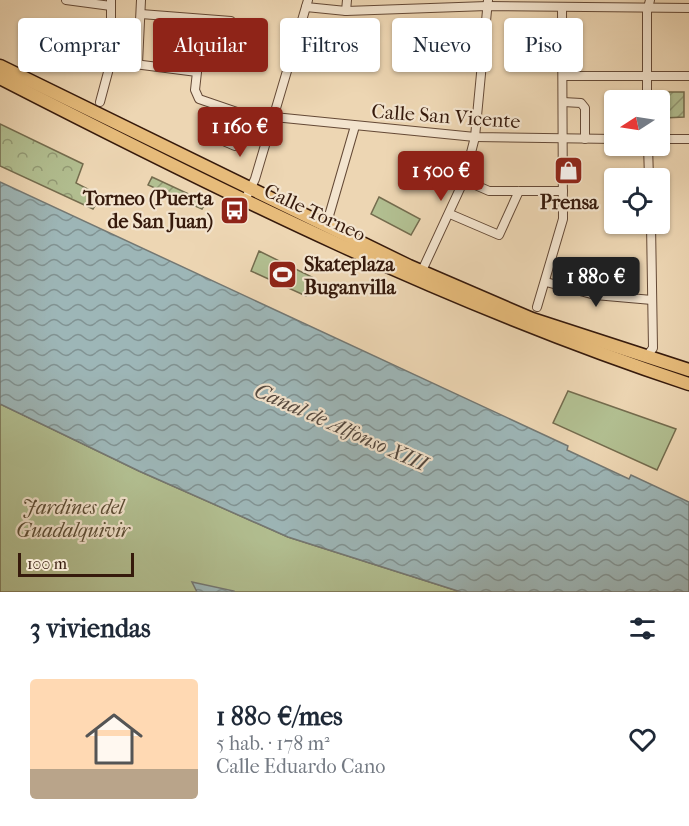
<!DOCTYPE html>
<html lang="es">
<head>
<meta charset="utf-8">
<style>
	:root { --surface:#fff; --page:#f6f6f7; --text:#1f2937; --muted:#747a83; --accent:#8f2418 }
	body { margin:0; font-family:"IM FELL French Canon",serif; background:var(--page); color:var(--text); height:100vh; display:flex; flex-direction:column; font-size:22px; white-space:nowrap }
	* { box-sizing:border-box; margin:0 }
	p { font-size:20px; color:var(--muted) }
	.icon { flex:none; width:33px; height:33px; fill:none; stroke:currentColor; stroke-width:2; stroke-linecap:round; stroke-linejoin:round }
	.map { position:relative; height:592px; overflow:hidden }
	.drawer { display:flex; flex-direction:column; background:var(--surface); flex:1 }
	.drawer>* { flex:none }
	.hud { position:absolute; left:18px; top:18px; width:654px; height:54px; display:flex; gap:12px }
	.needle { width:39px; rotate:258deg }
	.tools { position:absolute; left:604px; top:90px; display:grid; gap:12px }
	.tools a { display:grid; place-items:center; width:66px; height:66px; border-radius:6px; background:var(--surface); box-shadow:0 2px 4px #0004; font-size:30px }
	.scale { position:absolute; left:18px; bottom:15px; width:116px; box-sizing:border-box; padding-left:6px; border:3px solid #361a0c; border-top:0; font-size:16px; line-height:21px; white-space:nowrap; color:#361a0c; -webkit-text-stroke:4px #f3e4ce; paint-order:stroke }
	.price { position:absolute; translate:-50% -51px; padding:0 14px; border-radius:6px; background:var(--accent); color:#fff; font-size:20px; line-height:39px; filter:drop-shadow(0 2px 3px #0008) }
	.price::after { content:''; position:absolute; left:50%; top:36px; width:18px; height:14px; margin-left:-9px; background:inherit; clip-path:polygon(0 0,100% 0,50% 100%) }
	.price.selected { background:#222; color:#fff }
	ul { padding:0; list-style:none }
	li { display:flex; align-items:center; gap:18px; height:150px; padding:0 30px }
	li span { display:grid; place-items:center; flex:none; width:168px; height:120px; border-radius:6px; color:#555 }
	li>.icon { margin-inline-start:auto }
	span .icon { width:72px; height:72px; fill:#fffc; stroke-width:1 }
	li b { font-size:26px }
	h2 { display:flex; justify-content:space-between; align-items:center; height:72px; padding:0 30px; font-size:26px }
	.chip { padding:0 21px; border-radius:6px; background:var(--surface); box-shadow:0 2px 4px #0004; font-size:21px; line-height:54px }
	.chip.selected { background:var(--accent); color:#fff }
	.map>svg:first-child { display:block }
	.forest { fill:url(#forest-crowns); stroke:#746c4e; stroke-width:1.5 }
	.park { fill:#b2bf91; stroke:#746c4e; stroke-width:1.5 }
	.garden { fill:url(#garden-furrows); stroke:#746c4e; stroke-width:1.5 }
	.water { fill:url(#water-waves); stroke:#747873; stroke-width:1.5 }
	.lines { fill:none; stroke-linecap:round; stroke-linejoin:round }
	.pedestrian-casing { stroke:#644936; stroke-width:9 }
	.minor-casing { stroke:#644936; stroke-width:10 }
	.primary-casing { stroke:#361a0c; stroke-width:15 }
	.pedestrian { stroke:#f3e4ce; stroke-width:6 }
	.minor { stroke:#f3e4ce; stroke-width:8 }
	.primary { stroke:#e6bb7a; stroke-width:12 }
	.labels { text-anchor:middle; stroke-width:4.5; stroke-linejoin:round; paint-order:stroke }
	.street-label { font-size:20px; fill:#361a0c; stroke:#f3e4ce }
	.poi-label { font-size:20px; font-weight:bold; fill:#361a0c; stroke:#f3e4ce; text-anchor:end }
	.park-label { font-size:20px; font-style:italic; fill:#5b4c34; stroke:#f3e4ce }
	.water-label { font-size:21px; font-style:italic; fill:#55493f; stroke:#f3e4ce }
</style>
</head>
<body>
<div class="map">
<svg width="689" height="592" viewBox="0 0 689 592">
	<defs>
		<pattern id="forest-crowns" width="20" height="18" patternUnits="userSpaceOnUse" patternTransform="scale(1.5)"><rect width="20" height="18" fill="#b2bf91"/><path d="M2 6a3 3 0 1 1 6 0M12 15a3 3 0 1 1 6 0" fill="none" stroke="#929a75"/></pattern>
		<pattern id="garden-furrows" width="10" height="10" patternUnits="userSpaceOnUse" patternTransform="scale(1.5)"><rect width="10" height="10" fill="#b2bf91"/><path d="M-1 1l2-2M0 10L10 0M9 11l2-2" fill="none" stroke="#929a75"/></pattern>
		<pattern id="water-waves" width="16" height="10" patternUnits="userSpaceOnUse" patternTransform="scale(1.5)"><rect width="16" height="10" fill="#9db6b7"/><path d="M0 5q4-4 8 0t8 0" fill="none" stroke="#819393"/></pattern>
	</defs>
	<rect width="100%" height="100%" fill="#edd6b3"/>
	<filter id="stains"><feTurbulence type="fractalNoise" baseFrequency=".00333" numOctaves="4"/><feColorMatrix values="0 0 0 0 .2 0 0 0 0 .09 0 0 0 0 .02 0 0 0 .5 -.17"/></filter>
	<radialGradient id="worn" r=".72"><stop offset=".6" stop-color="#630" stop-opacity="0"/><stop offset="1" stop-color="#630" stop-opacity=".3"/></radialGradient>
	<polygon class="forest" points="0,124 83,164 76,183 101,196 93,209 0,166"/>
	<g class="park">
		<polygon points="379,197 420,219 411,235 371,214"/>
		<polygon points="259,251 314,278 306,296 251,271"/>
		<polygon points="568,391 676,429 657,470 553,423"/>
		<polygon points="0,404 139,471 288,537 461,592 0,592"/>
	</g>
	<g class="garden">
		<polygon points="664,92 684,92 684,117 664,118"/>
		<polygon points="152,177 206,202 202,209 148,185"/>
	</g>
	<g class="water">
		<polygon points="0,182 568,446 567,450 629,479 631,475 689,502 689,592 461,592 288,537 139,471 0,404"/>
		<polygon points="192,582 234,591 234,592 197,592"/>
	</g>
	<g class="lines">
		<defs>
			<polyline id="pedestrian" points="197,72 204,20"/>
			<g id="minor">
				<polyline points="66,0 111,6"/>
				<polyline points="306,7 346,11 487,6 689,8"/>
				<polyline points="346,11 347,0"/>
				<polyline points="141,14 231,21"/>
				<polyline points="111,61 197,72 195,90 199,99 272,124"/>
				<polyline points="138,63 141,0"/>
				<polyline points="563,76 689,76"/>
				<polyline points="647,100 647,12 650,0"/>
				<polyline points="100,102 111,61 111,0"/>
				<polyline points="563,102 581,103 585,108 585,139"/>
				<polyline points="274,117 475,137 615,139"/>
				<polyline points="207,134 235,146 247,117"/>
				<polyline points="660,139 689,139"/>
				<polyline points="648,146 649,178"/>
				<polyline points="464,180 489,191 563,191"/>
				<polyline points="245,200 255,179 308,0"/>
				<polyline points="450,214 499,235 519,191"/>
				<polyline points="326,226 355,126"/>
				<polyline points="420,275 464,180 475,137 488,0"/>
				<polyline points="546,282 595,295 652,300"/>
				<polyline points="537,307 563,219 562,8"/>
				<polyline points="647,356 653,348 651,224"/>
			</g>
			<g id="primary">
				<polyline points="0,66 409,266 532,319 689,370"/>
				<path d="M0,78C224,193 450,305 689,384"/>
			</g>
		</defs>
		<use href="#pedestrian" class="pedestrian-casing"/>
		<use href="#minor" class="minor-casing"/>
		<use href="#primary" class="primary-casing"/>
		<use href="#pedestrian" class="pedestrian"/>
		<use href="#minor" class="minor"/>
		<use href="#primary" class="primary"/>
	</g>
	<defs>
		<symbol id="shop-square" viewBox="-11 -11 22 22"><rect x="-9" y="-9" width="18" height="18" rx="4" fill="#8f2418" stroke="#f3e4ce"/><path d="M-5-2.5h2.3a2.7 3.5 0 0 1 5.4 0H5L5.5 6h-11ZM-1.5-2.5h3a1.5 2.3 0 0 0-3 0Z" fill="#fff"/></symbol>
		<symbol id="bus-square" viewBox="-11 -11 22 22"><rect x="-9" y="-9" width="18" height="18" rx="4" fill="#8f2418" stroke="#f3e4ce"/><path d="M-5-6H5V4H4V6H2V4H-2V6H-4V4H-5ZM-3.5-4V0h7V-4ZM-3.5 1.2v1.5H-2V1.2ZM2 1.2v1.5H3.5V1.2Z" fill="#fff"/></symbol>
		<symbol id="stadium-square" viewBox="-11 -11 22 22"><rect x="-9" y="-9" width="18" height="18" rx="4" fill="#8f2418" stroke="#f3e4ce"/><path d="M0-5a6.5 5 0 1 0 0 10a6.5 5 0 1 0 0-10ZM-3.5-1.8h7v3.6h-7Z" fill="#fff"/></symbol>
	</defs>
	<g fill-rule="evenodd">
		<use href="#shop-square" x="552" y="154" width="33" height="33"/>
		<use href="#bus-square" x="218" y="194" width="33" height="33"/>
		<use href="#stadium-square" x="266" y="258" width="33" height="33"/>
	</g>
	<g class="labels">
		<g class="street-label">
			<text transform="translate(446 116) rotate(4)" y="7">Calle San Vicente</text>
			<text transform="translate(315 212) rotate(25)" y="7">Calle Torneo</text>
		</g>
		<g class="poi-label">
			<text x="213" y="205">Torneo (Puerta<tspan x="213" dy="23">de San Juan)</tspan></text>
			<text x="569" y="209" text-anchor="middle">Prensa</text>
			<text x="304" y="271" text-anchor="start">Skateplaza<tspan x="304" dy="23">Buganvilla</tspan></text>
		</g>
		<g class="park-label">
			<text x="73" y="514">Jardines del<tspan x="73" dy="23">Guadalquivir</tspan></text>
		</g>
		<g class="water-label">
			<text transform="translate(341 427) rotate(24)" y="7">Canal de Alfonso XIII</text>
		</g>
	</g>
	<rect width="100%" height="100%" filter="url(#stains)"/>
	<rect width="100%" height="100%" fill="url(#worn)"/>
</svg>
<div class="tools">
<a><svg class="needle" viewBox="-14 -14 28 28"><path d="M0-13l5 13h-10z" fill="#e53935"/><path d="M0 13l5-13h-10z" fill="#747a83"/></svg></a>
<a><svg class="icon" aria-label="locate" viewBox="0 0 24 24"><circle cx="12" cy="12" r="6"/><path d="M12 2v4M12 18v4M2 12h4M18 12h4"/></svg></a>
</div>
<div class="scale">100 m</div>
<b class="price" style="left:240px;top:158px">1 160 €</b>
<b class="price" style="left:441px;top:202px">1 500 €</b>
<b class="price selected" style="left:596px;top:308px">1 880 €</b>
<div class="hud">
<a class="chip">Comprar</a>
<a class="chip selected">Alquilar</a>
<a class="chip">Filtros</a>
<a class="chip">Nuevo</a>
<a class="chip">Piso</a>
</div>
</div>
<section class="drawer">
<h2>3 viviendas<svg class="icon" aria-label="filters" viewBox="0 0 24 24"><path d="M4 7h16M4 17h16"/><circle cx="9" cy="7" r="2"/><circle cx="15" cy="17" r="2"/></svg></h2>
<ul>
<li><span style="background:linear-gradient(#ffd9b3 75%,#b9a48a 0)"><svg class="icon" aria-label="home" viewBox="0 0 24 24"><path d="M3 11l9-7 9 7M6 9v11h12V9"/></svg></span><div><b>1 880 €/mes</b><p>5 hab. · 178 m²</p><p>Calle Eduardo Cano</p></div><svg class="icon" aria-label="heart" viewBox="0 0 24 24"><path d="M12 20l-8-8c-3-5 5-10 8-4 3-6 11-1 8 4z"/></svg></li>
</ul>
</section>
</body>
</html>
